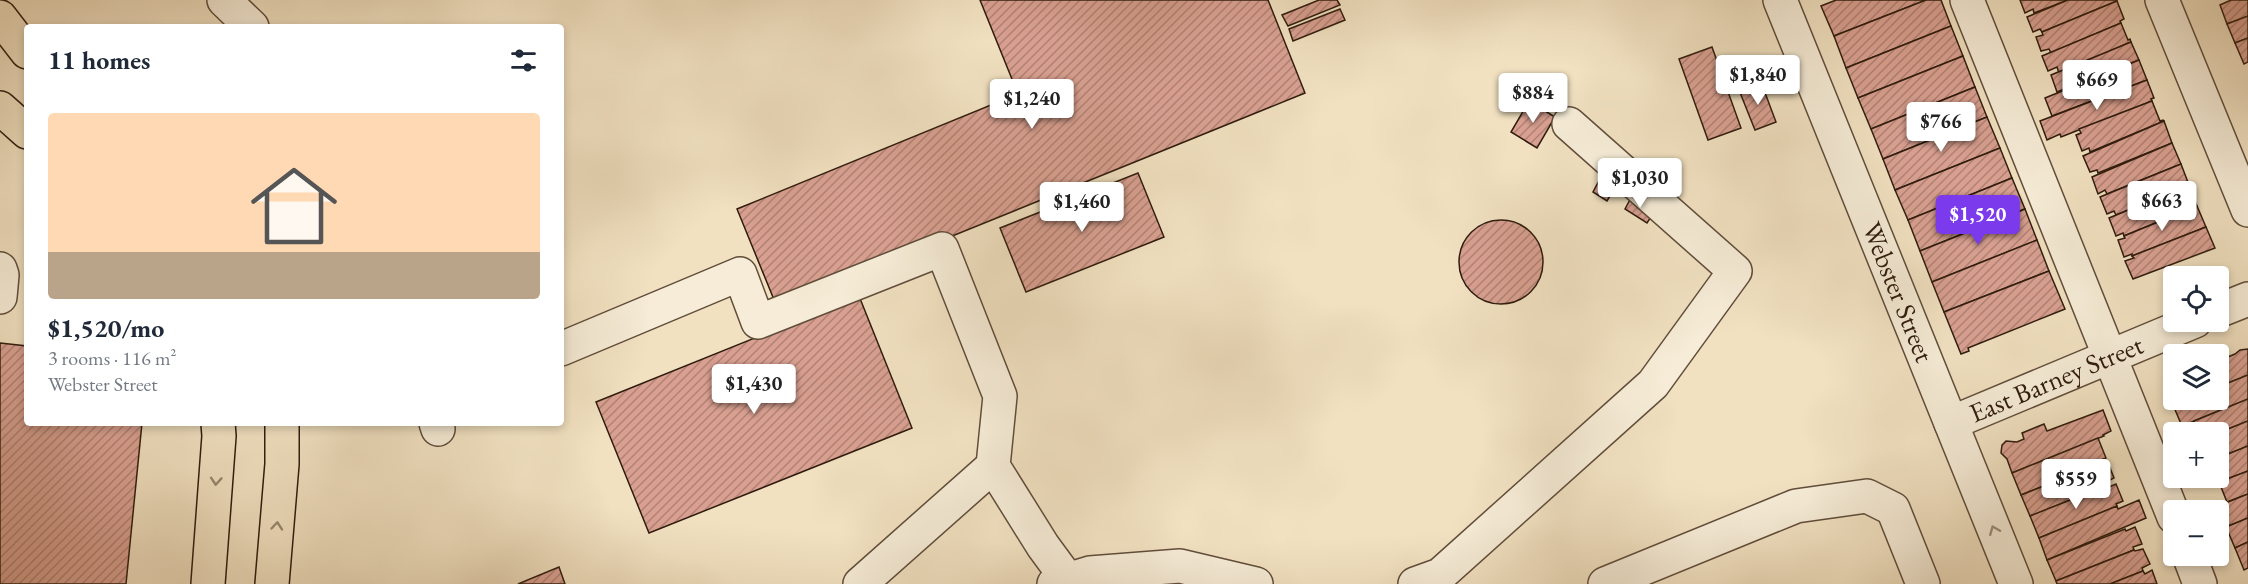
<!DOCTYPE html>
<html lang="en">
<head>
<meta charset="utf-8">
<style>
	:root { --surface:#fff; --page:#f6f6f7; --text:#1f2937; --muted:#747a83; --accent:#7c3aed }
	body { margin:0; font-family:"EB Garamond",serif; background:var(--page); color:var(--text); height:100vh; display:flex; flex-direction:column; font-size:22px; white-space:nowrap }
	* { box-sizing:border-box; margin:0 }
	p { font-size:20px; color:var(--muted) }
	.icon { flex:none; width:33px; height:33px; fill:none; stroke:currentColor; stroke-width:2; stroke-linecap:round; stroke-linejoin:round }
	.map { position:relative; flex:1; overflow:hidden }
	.side { position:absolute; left:24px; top:24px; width:540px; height:402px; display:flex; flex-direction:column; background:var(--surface); border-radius:6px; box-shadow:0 3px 9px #0003 }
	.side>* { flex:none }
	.fabs { position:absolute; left:2163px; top:266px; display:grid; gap:12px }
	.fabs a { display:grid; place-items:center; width:66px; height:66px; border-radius:6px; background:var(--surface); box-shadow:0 3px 9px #0003; font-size:30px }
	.price { position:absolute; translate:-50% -51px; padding:0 14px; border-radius:6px; background:#fff; color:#222; font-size:20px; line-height:39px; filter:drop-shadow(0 2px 3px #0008) }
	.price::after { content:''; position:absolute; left:50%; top:36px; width:18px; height:14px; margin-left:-9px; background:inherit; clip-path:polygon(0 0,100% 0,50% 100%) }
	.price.current { background:var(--accent); color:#fff }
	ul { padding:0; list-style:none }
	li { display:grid; align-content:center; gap:12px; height:318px; padding:0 24px }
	li span { display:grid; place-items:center; height:186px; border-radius:6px; color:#555 }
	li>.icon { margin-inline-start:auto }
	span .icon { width:108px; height:108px; fill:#fffc; stroke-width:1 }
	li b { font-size:26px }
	h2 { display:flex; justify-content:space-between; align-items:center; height:72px; padding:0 24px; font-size:26px }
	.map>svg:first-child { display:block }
	.building { fill:url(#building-hatch); stroke:#2f1c0e; stroke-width:1.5 }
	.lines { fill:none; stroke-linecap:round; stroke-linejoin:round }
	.minor-casing { stroke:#604d3b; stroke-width:36 }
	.major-casing { stroke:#2f1c0e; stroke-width:36 }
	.minor { stroke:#f6ecd7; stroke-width:33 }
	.major { stroke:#f1e1c1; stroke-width:33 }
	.oneway { stroke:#9a8870 }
	.oneway2 { stroke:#9c8e7d }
	.labels { text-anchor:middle; stroke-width:5; stroke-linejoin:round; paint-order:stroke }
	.street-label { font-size:27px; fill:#2f1c0e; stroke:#f6ecd7 }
</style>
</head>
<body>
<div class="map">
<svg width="2248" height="584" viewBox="0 0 2248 584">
	<defs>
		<pattern id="building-hatch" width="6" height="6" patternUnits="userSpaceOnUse" patternTransform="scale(1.5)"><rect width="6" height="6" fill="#d9a091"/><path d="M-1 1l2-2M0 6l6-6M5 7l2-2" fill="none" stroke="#b08275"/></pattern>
	</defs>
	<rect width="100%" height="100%" fill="#f1e1c1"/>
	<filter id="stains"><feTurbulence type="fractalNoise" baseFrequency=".00333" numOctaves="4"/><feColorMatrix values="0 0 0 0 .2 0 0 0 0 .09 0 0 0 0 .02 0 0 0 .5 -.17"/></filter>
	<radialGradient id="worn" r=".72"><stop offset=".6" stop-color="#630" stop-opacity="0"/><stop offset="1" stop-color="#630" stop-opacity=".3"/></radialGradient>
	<g class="building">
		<polygon points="980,0 1268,0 1305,93 777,307 737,209 1018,94"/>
		<polygon points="1319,0 1337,0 1340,5 1288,26 1282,15"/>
		<polygon points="1836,0 1926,0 1834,36 1821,6"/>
		<polygon points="1926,0 1941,0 1951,26 1846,68 1834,36"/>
		<polygon points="2020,0 2068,0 2034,13 2033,9 2025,13"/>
		<polygon points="2068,0 2116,0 2117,1 2042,32 2040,29 2033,32 2027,17"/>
		<polygon points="2231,0 2248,0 2248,16 2227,24 2220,5"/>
		<polygon points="2117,1 2124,19 2120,21 2121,23 2051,53 2049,49 2041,51 2036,37 2043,35 2042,32"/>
		<polygon points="1340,9 1345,20 1293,41 1289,29"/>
		<polygon points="2248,16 2248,38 2235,43 2227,24"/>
		<polygon points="2121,23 2128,40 2130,39 2131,42 2059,73 2057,67 2048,71 2042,56"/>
		<polygon points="1951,26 1963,56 1858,98 1846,68"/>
		<polygon points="2248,38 2248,62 2244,64 2235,43"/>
		<polygon points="2131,42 2139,60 2057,92 2051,75"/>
		<polygon points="1712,47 1741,128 1708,140 1679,59"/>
		<polygon points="1963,56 1975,87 1871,129 1858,98"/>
		<polygon points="2139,60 2147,80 2052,116 2045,98"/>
		<polygon points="2147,80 2154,98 2151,99 2152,101 2061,137 2060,134 2047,140 2040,121"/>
		<polygon points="1761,82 1776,122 1755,130 1739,90"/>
		<polygon points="1975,87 1987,117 1883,159 1871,129"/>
		<polygon points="1529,101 1555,117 1537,148 1511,132"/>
		<polygon points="2152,101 2160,121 2163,120 2164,121 2090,152 2089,148 2082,151 2076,135 2081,133 2079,129"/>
		<polygon points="1987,117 2000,148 1895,190 1883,159"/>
		<polygon points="2164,121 2172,143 2098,173 2097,170 2090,172 2083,156"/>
		<polygon points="2172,143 2181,164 2107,194 2105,190 2098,194 2092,177"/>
		<polygon points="2000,148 2012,178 1908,220 1895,190"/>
		<polygon points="2181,164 2189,185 2116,215 2114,211 2107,214 2100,197"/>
		<polygon points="1138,173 1164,237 1026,292 1000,228"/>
		<polygon points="1601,177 1616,186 1607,201 1593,192"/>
		<polygon points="2012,178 2025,209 1920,251 1908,220"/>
		<polygon points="2189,185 2197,206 2124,236 2123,233 2116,236 2109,218"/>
		<polygon points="1632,196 1656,209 1647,223 1625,209"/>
		<polygon points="2197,206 2206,227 2132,256 2132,254 2124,257 2118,240 2125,238 2124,236"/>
		<polygon points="2025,209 2037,240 1932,282 1920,251"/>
		<circle cx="1501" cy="262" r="42"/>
		<polygon points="2206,227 2215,248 2133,279 2125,261 2134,258 2132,256"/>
		<polygon points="2037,240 2049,271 1944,312 1932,282"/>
		<polygon points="2049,271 2065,309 1968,348 1969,351 1961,354 1944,312"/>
		<polygon points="859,296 912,428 649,533 596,402"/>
		<polygon points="0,343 27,346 27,423 142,423 126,584 0,584"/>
		<polygon points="2248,349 2248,375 2218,387 2218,361 2235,354 2240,350"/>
		<polygon points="2248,375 2248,399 2182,426 2173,405 2188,399 2218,399 2218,387"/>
		<polygon points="2174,381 2174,399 2188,399 2173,405 2165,384"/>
		<polygon points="2248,399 2248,421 2218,433 2199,432 2194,421"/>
		<polygon points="2103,410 2111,431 2103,435 2104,436 2012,473 2007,459 2001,453 2002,445 2006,441 2017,442 2024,439 2022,433 2044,424 2047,431"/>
		<polygon points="2248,421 2248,446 2218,458 2218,433"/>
		<polygon points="2098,438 2106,458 2098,461 2099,464 2021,495 2012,473"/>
		<polygon points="2248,446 2248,471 2207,487 2203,477 2218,477 2218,458"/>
		<polygon points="2108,463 2114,478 2106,482 2108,485 2030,516 2021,495 2099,464 2100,467"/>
		<polygon points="2248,471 2248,494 2227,502 2219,482"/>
		<polygon points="2116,484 2123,501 2116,504 2117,506 2039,538 2030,516 2108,485 2109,487"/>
		<polygon points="2248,494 2248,518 2226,527 2218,506"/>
		<polygon points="2139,500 2146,518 2047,560 2039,538 2117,506 2118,509"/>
		<polygon points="2248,518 2248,542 2235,548 2226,527"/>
		<polygon points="2135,527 2142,544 2133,547 2134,550 2056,581 2047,560 2125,529 2126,531"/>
		<polygon points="2248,542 2248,568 2244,570 2235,548"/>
		<polygon points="2143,549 2150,564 2142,568 2143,571 2110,584 2057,584 2056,581 2134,550 2135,551"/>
		<polygon points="559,567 565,584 518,584"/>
		<polygon points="2152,570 2157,584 2110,584 2143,571 2145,574"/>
	</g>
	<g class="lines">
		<defs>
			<g id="minor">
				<polyline points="224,0 252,27"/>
				<path id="s1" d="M1780,0L2016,584"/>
				<polyline points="1967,0 2174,517"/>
				<polyline points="2162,0 2248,210"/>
				<polyline points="0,269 2,275 0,297"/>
				<polyline points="2218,311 2248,299"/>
				<polyline points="561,349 740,274 758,322 942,249 1000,396 993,466 1043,546 1068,580"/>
				<polyline points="436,423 438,429"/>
				<path id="s2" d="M1951,423L2195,321"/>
				<polyline points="2189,555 2200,584"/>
				<polyline points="860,584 993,466"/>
				<polyline points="1054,584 1090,573 1180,566 1256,584"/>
				<polyline points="1415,584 1440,575 1653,384 1735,271 1569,124"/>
				<polyline points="1605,584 1796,506 1867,496 1893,509 1923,584"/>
			</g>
			<g id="major">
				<polyline points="0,17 27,52"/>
				<polyline points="0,108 27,132"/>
				<polyline points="208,584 219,436 218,423"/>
				<polyline points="272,584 282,464 282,423"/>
			</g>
		</defs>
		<use href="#minor" class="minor-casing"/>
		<use href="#major" class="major-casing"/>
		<use href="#minor" class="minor"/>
		<use href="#major" class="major"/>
	</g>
	<defs><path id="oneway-chevron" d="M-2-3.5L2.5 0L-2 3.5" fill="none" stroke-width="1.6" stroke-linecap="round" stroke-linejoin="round" transform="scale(1.5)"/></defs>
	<g class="oneway">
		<use href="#oneway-chevron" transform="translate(216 481) rotate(94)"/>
		<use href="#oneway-chevron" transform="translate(277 526) rotate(-85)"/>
	</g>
	<use class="oneway2" href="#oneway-chevron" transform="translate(1994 530) rotate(-112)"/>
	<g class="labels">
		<g class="street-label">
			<text dy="9" stroke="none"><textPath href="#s1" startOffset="315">Webster Street</textPath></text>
			<text dy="9" stroke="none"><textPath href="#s2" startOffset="114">East Barney Street</textPath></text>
		</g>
	</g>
	<rect width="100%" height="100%" filter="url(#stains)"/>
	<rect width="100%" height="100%" fill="url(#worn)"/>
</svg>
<div class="fabs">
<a><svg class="icon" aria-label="locate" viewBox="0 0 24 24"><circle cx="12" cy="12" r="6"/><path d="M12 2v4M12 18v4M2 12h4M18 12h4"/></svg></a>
<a><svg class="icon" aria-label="layers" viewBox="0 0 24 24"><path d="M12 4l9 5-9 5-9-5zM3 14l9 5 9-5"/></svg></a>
<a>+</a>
<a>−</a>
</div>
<b class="price" style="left:1758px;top:106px">$1,840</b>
<b class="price" style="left:2097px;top:111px">$669</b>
<b class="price" style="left:1533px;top:124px">$884</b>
<b class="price" style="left:1032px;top:130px">$1,240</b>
<b class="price" style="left:1941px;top:153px">$766</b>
<b class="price" style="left:1640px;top:209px">$1,030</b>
<b class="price" style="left:2162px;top:232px">$663</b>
<b class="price" style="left:1082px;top:233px">$1,460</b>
<b class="price current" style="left:1978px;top:246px">$1,520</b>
<b class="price" style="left:754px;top:415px">$1,430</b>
<b class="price" style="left:2076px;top:510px">$559</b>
<section class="side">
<h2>11 homes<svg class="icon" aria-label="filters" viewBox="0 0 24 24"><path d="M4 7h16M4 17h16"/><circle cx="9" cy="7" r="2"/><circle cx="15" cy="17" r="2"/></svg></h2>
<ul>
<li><span style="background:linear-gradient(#ffd9b3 75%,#b9a48a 0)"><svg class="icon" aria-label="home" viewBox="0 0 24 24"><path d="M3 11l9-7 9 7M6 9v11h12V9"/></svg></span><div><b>$1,520/mo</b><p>3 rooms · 116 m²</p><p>Webster Street</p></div></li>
</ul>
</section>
</div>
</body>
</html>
